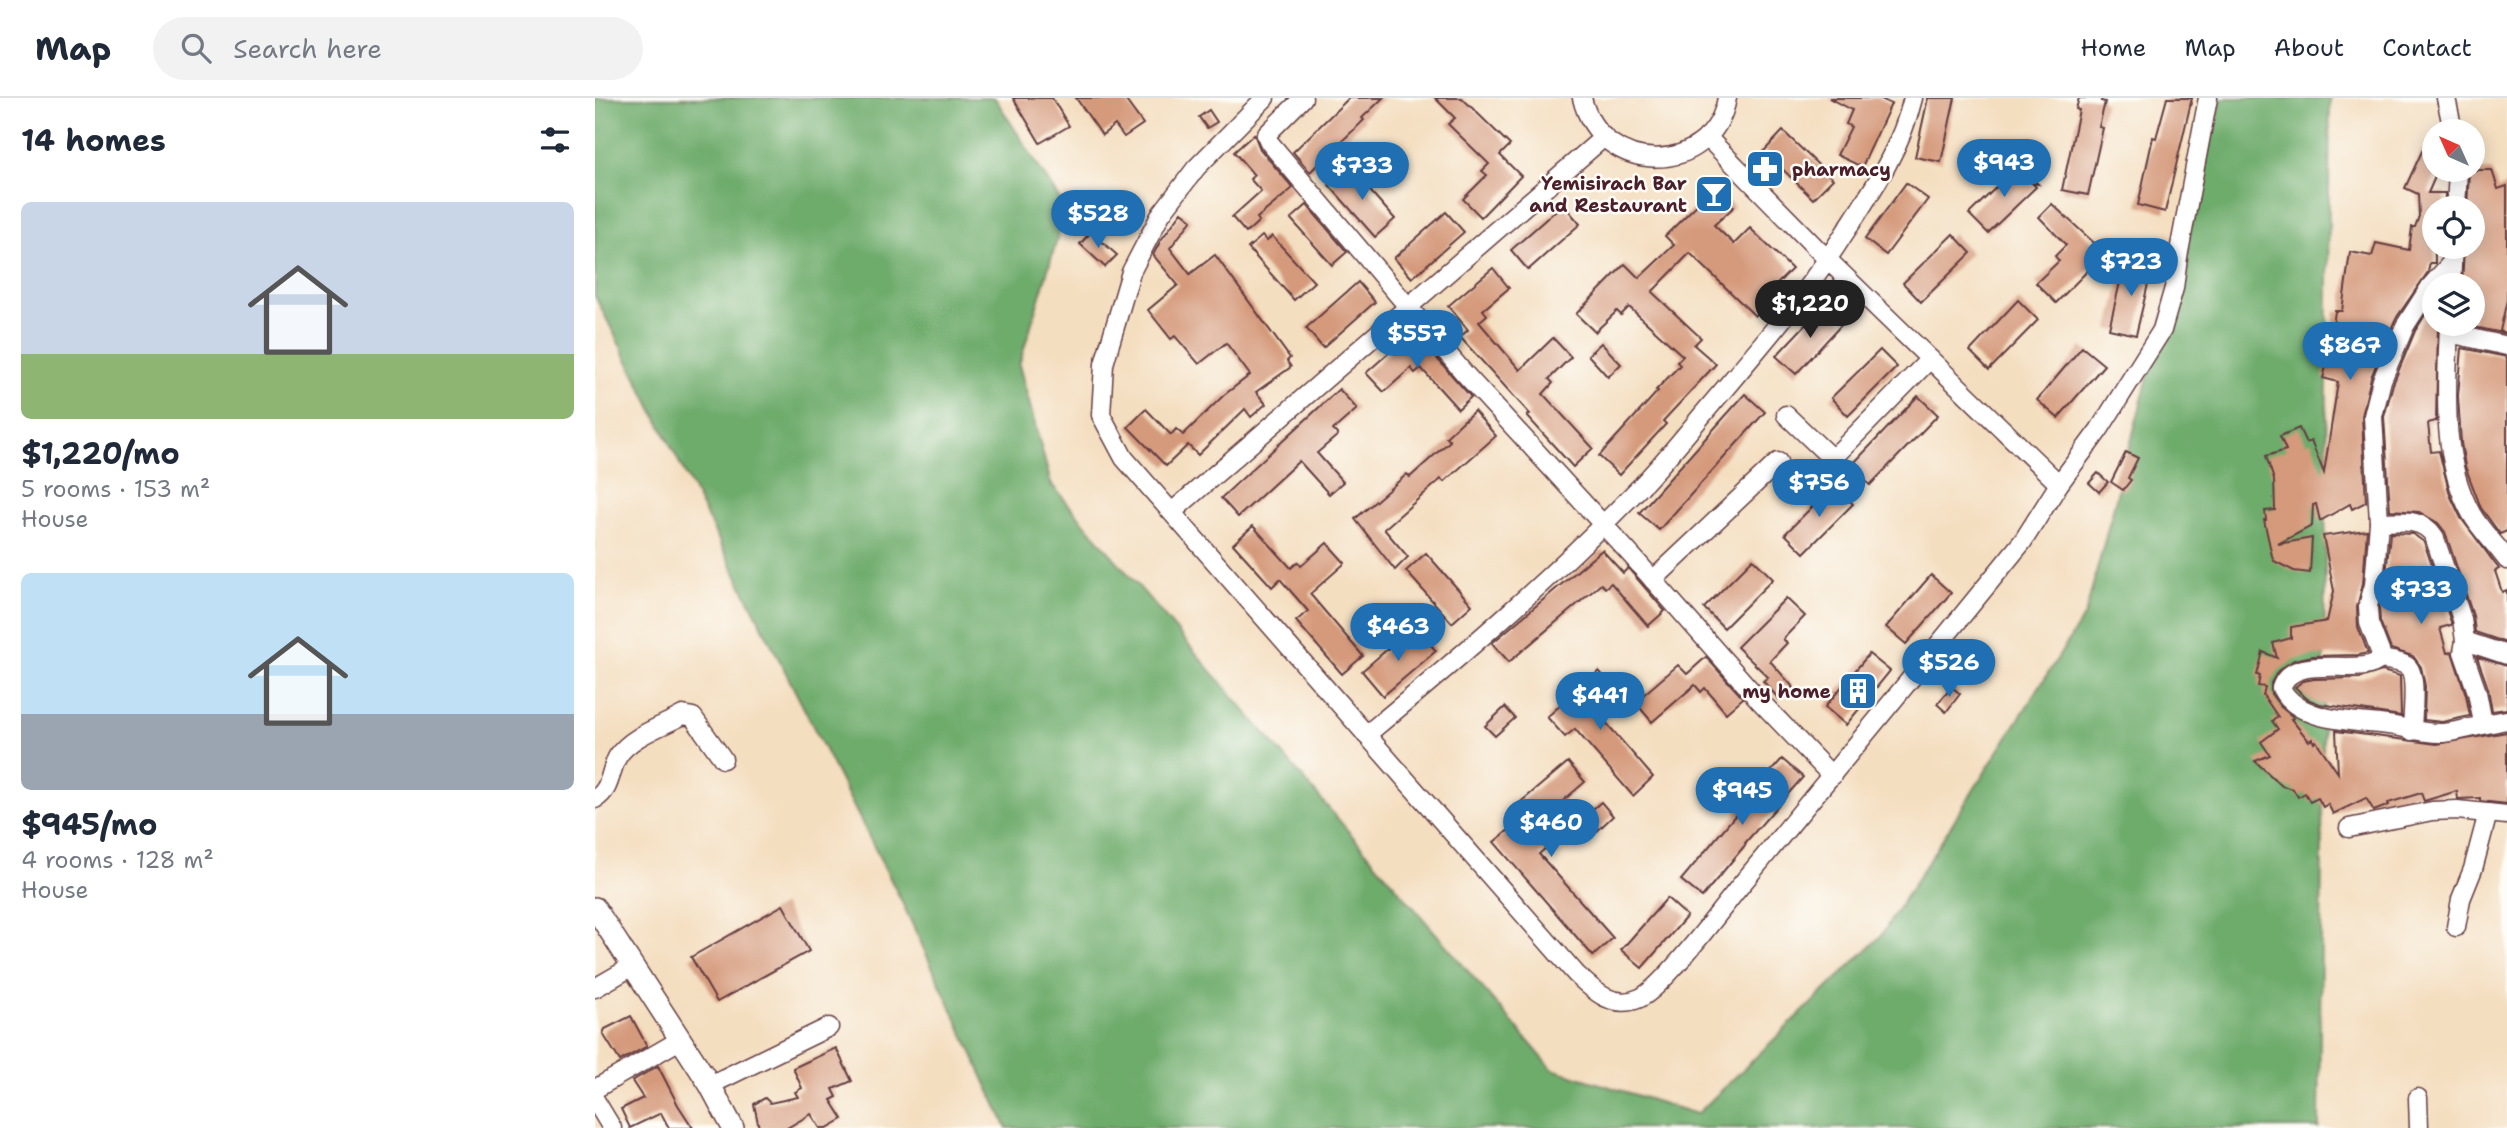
<!DOCTYPE html>
<html lang="en">
<head>
<meta charset="utf-8">
<style>
	:root { --surface:#fff; --page:#f2f2f3; --text:#1f2937; --muted:#747a83; --line:#e0e1e3; --accent:#1f6fb2 }
	body { margin:0; font-family:"Shantell Sans",sans-serif; background:var(--page); color:var(--text); height:100vh; display:flex; flex-direction:column; font-size:26px; white-space:nowrap }
	* { box-sizing:border-box; margin:0 }
	p { font-size:23px; color:var(--muted) }
	.icon { flex:none; width:38px; height:38px; fill:none; stroke:currentColor; stroke-width:2; stroke-linecap:round; stroke-linejoin:round }
	.map { position:relative; flex:1; overflow:hidden }
	.drawer { display:flex; flex-direction:column; background:var(--surface); width:595px }
	.drawer>* { flex:none }
	.needle { width:46px; rotate:315deg }
	.buttons { position:absolute; left:1827px; top:21px; display:grid; gap:14px }
	.buttons a { display:grid; place-items:center; width:63px; height:63px; border-radius:50%; background:var(--surface); box-shadow:0 4px 18px #0003; font-size:35px }
	.price { position:absolute; translate:-50% -60px; padding:0 16px; border-radius:24px; background:var(--accent); color:#fff; font-size:23px; line-height:46px; filter:drop-shadow(0 2px 4px #0008) }
	.price::after { content:''; position:absolute; left:50%; top:42px; width:21px; height:16px; margin-left:-10px; background:inherit; clip-path:polygon(0 0,100% 0,50% 100%) }
	.price.current { background:#222; color:#fff }
	ul { padding:0; list-style:none }
	li { display:grid; align-content:center; gap:14px; height:371px; padding:0 21px }
	li span { display:grid; place-items:center; height:217px; border-radius:10px; color:#555 }
	li>.icon { margin-inline-start:auto }
	span .icon { width:126px; height:126px; fill:#fffc; stroke-width:1 }
	li b { font-size:30px }
	h2 { display:flex; justify-content:space-between; align-items:center; height:84px; padding:0 21px; font-size:30px }
	header { display:flex; align-items:center; gap:42px; box-sizing:border-box; height:98px; padding:0 35px; background:var(--surface); border-bottom:2px solid var(--line) }
	header strong { font-size:33px }
	nav { display:flex; gap:38px; margin-inline-start:auto; font-size:24px }
	.search { width:490px; height:63px; background:var(--page); display:flex; align-items:center; gap:18px; box-sizing:border-box; padding:0 24px; border-radius:38px; color:var(--muted); font-size:26px }
	main { display:flex; flex:1; min-height:0 }
	.map>svg:first-child { display:block }
	.forest { fill:#6eac6c; stroke:#5c664c; stroke-width:2 }
	.building { fill:#d59a7c }
	.lines { fill:none; stroke-linecap:round; stroke-linejoin:round }
	.minor-casing { stroke:#643c41; stroke-width:21 }
	.tertiary-casing { stroke:#643c41; stroke-width:24 }
	.minor { stroke:#fff; stroke-width:18 }
	.tertiary { stroke:#fff; stroke-width:21 }
	.labels { text-anchor:middle; stroke-width:5; stroke-linejoin:round; paint-order:stroke }
	.poi-label { font-size:19px; font-weight:bold; fill:#4a1f2b; stroke:#fdfcf7; text-anchor:end }
</style>
</head>
<body>
<header>
<strong>Map</strong>
<div class="search"><svg class="icon" aria-label="search" viewBox="0 0 24 24"><circle cx="10" cy="10" r="6"/><path d="M15 15l6 6"/></svg>Search here</div>
<nav><a>Home</a><a>Map</a><a>About</a><a>Contact</a></nav>
</header>
<main>
<section class="drawer">
<h2>14 homes<svg class="icon" aria-label="filters" viewBox="0 0 24 24"><path d="M4 7h16M4 17h16"/><circle cx="9" cy="7" r="2"/><circle cx="15" cy="17" r="2"/></svg></h2>
<ul>
<li><span style="background:linear-gradient(#c9d6e8 70%,#8fb573 0)"><svg class="icon" aria-label="home" viewBox="0 0 24 24"><path d="M3 11l9-7 9 7M6 9v11h12V9"/></svg></span><div><b>$1,220/mo</b><p>5 rooms · 153 m²</p><p>House</p></div></li>
<li><span style="background:linear-gradient(#bfe0f5 65%,#9aa5b1 0)"><svg class="icon" aria-label="home" viewBox="0 0 24 24"><path d="M3 11l9-7 9 7M6 9v11h12V9"/></svg></span><div><b>$945/mo</b><p>4 rooms · 128 m²</p><p>House</p></div></li>
</ul>
</section>
<div class="map">
<svg width="1912" height="1030" viewBox="0 0 1912 1030">
	<rect width="100%" height="100%" fill="#fdfcf7"/>
	<filter id="ink" filterUnits="userSpaceOnUse"><feTurbulence type="fractalNoise" baseFrequency=".0143" numOctaves="2"/><feDisplacementMap in="SourceGraphic" scale="14" xChannelSelector="R" yChannelSelector="G"/><feConvolveMatrix kernelMatrix="1 2 1 2 8 2 1 2 1" color-interpolation-filters="sRGB"/></filter>
	<filter id="wash" filterUnits="userSpaceOnUse"><feTurbulence type="fractalNoise" baseFrequency=".00686" numOctaves="4" result="noise"/><feDisplacementMap in="SourceGraphic" scale="28" xChannelSelector="R" yChannelSelector="G"/><feGaussianBlur stdDeviation="1.57" result="paint"/><feColorMatrix in="noise" values="0 0 0 0 0 0 0 0 0 0 0 0 0 0 0 0 0 1.4 0 .05"/><feComposite in="paint" operator="in"/></filter>
	<g filter="url(#wash)">
		<rect width="100%" height="100%" fill="#f4dec0"/>
		<polygon class="forest" points="0,0 400,0 471,112 424,267 456,386 957,971 1102,1016 1285,839 1490,517 1627,0 1735,0 1724,1030 412,1030 306,802 0,198"/>
		<g id="blocks">
			<g class="building">
				<polygon points="418,0 457,0 474,28 445,45"/>
				<polygon points="481,0 529,0 548,26 529,39 520,27 507,37"/>
				<polygon points="754,0 788,0 767,20 769,22 715,74 698,54"/>
				<polygon points="840,0 867,0 915,47 905,57 926,78 886,119 868,101 892,77 887,73 894,66 853,26 860,20"/>
				<polygon points="1234,0 1284,0 1296,6 1267,69 1242,57 1256,29 1251,26 1257,12"/>
				<polygon points="1333,0 1360,0 1346,64 1320,59"/>
				<polygon points="1484,0 1507,0 1506,3 1510,4 1504,29 1508,30 1493,97 1467,92 1484,12 1481,11"/>
				<polygon points="1572,0 1597,0 1570,114 1543,107 1558,39 1561,40"/>
				<polygon points="614,12 622,24 612,30 604,19"/>
				<polygon points="1188,33 1238,81 1218,101 1169,53"/>
				<polygon points="659,36 665,51 698,90 662,120 664,123 651,135 637,119 666,93 655,81 659,77 639,54"/>
				<polygon points="1828,51 1839,56 1839,72 1843,72 1833,95 1850,95 1850,108 1839,110 1840,165 1835,165 1833,174 1800,222 1776,279 1767,318 1771,404 1757,411 1755,406 1725,423 1721,406 1718,407 1717,428 1683,446 1717,440 1715,475 1699,473 1679,463 1677,458 1669,422 1671,422 1670,413 1680,412 1679,382 1671,358 1691,352 1685,338 1704,330 1711,345 1716,343 1729,375 1743,284 1728,280 1734,257 1740,213 1747,213 1755,154 1777,158 1781,145 1814,152 1817,129 1820,129 1824,118 1823,96 1810,90"/>
				<polygon points="1424,67 1443,86 1437,85 1441,89 1393,135 1374,116"/>
				<polygon points="754,69 800,121 780,139 734,87"/>
				<polygon points="1874,72 1897,72 1903,91 1912,88 1912,202 1905,233 1912,236 1870,227 1878,226 1878,187 1867,187 1869,149 1878,149 1878,110 1872,109"/>
				<polygon points="1311,85 1333,101 1291,157 1270,141"/>
				<polygon points="1120,89 1139,109 1119,127 1139,146 1155,130 1197,171 1179,189 1184,194 1160,218 1095,155 1057,194 1106,240 1099,247 1121,266 1068,323 1071,326 1024,377 1004,358 1063,293 1061,292 1085,267 1082,264 1088,258 1034,209 1026,217 1022,213 1000,234 981,216 1030,166 1044,180 1079,147 1070,138"/>
				<polygon points="968,106 985,126 933,172 916,152"/>
				<polygon points="1457,106 1510,155 1461,205 1441,185 1464,163 1460,158 1471,147 1444,119"/>
				<polygon points="712,107 752,154 737,167 696,121"/>
				<polygon points="587,114 597,122 575,150 595,176 620,157 695,260 692,263 696,269 661,294 671,306 656,319 650,311 603,357 593,347 571,368 533,329 551,311 576,337 581,331 588,337 629,297 655,277 631,245 604,266 580,238 576,241 553,212 583,187 558,157 566,142"/>
				<polygon points="851,114 869,134 817,180 799,160"/>
				<polygon points="496,134 522,157 510,169 485,146"/>
				<polygon points="1358,136 1376,155 1326,204 1308,185"/>
				<polygon points="667,138 672,143 677,138 719,184 699,202 653,150"/>
				<polygon points="1530,163 1557,169 1541,237 1514,231"/>
				<polygon points="898,170 914,190 888,212 892,217 884,224 925,272 958,240 976,259 954,281 958,285 948,296 998,350 978,369 932,318 935,316 865,239 873,232 853,208"/>
				<polygon points="763,184 780,204 728,250 711,230"/>
				<polygon points="1423,202 1443,222 1394,272 1375,253"/>
				<polygon points="1839,203 1839,226 1843,226 1841,323 1833,325 1836,354 1844,353 1855,397 1866,420 1904,471 1900,473 1907,494 1912,492 1912,545 1880,534 1878,518 1850,434 1843,425 1824,414 1795,412 1789,319 1798,286 1820,233"/>
				<polygon points="1229,207 1248,225 1201,276 1181,258"/>
				<polygon points="815,236 836,259 839,257 876,299 863,311 826,270 820,275 816,270 789,294 771,275"/>
				<polygon points="1006,245 1026,266 1013,279 993,257"/>
				<polygon points="1487,249 1509,267 1463,320 1442,302"/>
				<polygon points="1867,250 1912,259 1912,433 1905,436 1886,410 1870,368 1866,345 1863,298"/>
				<polygon points="1285,252 1302,269 1253,318 1236,300"/>
				<polygon points="744,291 762,311 738,332 743,337 722,355 748,384 734,396 704,363 643,419 626,400"/>
				<polygon points="1150,296 1170,314 1064,432 1044,415"/>
				<polygon points="1323,298 1343,317 1275,387 1255,369"/>
				<polygon points="879,313 901,338 849,384 846,381 789,431 813,459 800,472 760,421 812,376 815,379 855,343 851,339"/>
				<polygon points="1531,354 1543,360 1533,380 1536,382 1528,392 1516,384"/>
				<polygon points="1503,375 1513,384 1504,394 1494,385"/>
				<polygon points="1239,387 1258,406 1209,455 1190,436"/>
				<polygon points="658,428 696,470 703,464 706,468 732,445 750,465 715,496 768,558 747,576 701,523 713,513 685,481 677,489 638,446"/>
				<polygon points="1772,432 1768,485 1762,509 1763,529 1773,555 1763,557 1717,558 1699,562 1683,573 1676,585 1676,596 1686,609 1697,618 1698,620 1696,621 1714,643 1717,641 1719,645 1721,643 1743,675 1741,633 1842,646 1912,634 1912,706 1885,703 1885,700 1863,701 1862,693 1829,703 1826,695 1793,705 1794,707 1779,713 1771,700 1738,716 1733,706 1728,709 1723,700 1715,704 1710,695 1703,699 1698,691 1687,688 1660,663 1675,657 1666,644 1683,631 1677,623 1683,619 1668,597 1670,589 1663,588 1665,578 1662,577 1668,554 1682,560 1678,545 1696,540 1696,529 1732,523 1739,493 1728,438"/>
				<polygon points="1795,435 1818,436 1829,444 1856,524 1856,527 1845,530 1852,555 1857,554 1871,597 1875,618 1847,624 1829,622 1830,588 1826,569 1818,558 1796,551 1785,523 1784,509 1790,488"/>
				<polygon points="1007,452 1028,475 1033,470 1070,513 1053,528 1016,485 1010,490 1006,486 914,564 897,545"/>
				<polygon points="831,455 877,507 857,525 811,473"/>
				<polygon points="1158,461 1178,481 1129,530 1109,510"/>
				<polygon points="1336,477 1356,495 1311,546 1291,529"/>
				<polygon points="1191,500 1210,518 1188,541 1192,545 1175,563 1198,589 1184,601 1168,583 1173,579 1142,549"/>
				<polygon points="824,533 841,553 788,598 767,573 796,548 800,552"/>
				<polygon points="1274,556 1295,573 1251,627 1230,609"/>
				<polygon points="1111,559 1148,600 1131,615 1110,590 1106,594 1100,587 1057,624 1040,604 1083,567 1092,576"/>
				<polygon points="1882,559 1912,568 1912,611 1897,613 1893,590"/>
				<polygon points="1004,573 1022,594 1001,613 1058,679 1038,698 980,631 970,639 952,619"/>
				<polygon points="1787,573 1805,578 1806,618 1725,606 1712,601 1700,589 1708,583 1719,581 1765,580"/>
				<polygon points="1357,589 1365,596 1351,614 1342,606"/>
				<polygon points="910,609 920,620 900,638 890,628"/>
				<polygon points="1187,661 1208,679 1150,745 1151,746 1107,799 1086,782 1143,714 1141,713"/>
				<polygon points="973,664 990,684 935,731 951,750 944,756 1018,840 998,858 899,744 930,719 921,708"/>
				<polygon points="1006,704 1018,718 998,737 985,722"/>
				<polygon points="1072,800 1092,818 1047,870 1026,852"/>
				<polygon points="188,807 214,853 122,904 96,859"/>
				<polygon points="36,918 52,948 25,963 8,936 10,931"/>
				<polygon points="241,950 257,983 238,991 242,999 236,1002 248,1021 232,1030 225,1030 216,1016 192,1030 164,1030 159,1006 170,1000 175,1005 203,999 200,994 207,990 198,970"/>
				<polygon points="63,968 83,1007 98,1030 74,1030 66,1015 35,1030 26,1011 48,1000 37,983"/>
			</g>
		</g>
	</g>
	<g filter="url(#ink)">
		<use href="#blocks" fill-opacity="0" stroke="#643c41" stroke-width="2"/>
		<g class="lines">
			<defs>
				<g id="minor">
					<path d="M670,0L601,70L566,116L536,174L509,266L506,317L529,360L981,876C999,893 1018,912 1045,900C1067,890 1123,816 1141,793C1237,677 1333,560 1428,443L1464,386L1504,332L1567,232L1579,190L1583,159L1613,0"/>
					<polyline points="708,0 671,37 674,44 869,275 1037,458 1165,603 1237,678"/>
					<path d="M987,0C1006,80 1118,79 1132,0"/>
					<polyline points="1851,0 1858,33"/>
					<polyline points="1112,39 1233,162 1464,386"/>
					<polyline points="1861,110 1863,72"/>
					<polyline points="1856,187 1858,149"/>
					<path d="M1854,226C1852,288 1845,359 1876,415C1885,432 1901,446 1912,462"/>
					<polyline points="1854,235 1912,248"/>
					<polyline points="1191,317 1232,356 1237,358 1242,356 1335,261"/>
					<polyline points="577,414 1009,39"/>
					<path d="M1784,424C1804,424 1827,419 1839,438L1867,521L1870,543L1868,554L1882,594L1888,625"/>
					<polyline points="1058,482 1183,364"/>
					<polyline points="1870,543 1912,557"/>
					<polyline points="1785,561 1786,556 1774,525 1773,508 1779,487 1784,424 1778,318 1787,282 1810,228 1835,189 1857,164"/>
					<path d="M1817,633C1817,619 1823,576 1812,568C1805,563 1794,563 1785,561C1767,581 1698,552 1686,590C1704,627 1767,622 1800,628C1816,631 1831,636 1848,635C1869,633 1891,625 1912,622"/>
					<path d="M771,637C868,557 963,475 1050,384C1076,356 1100,325 1126,295C1169,244 1213,193 1249,136C1277,93 1306,51 1318,0"/>
					<path d="M0,701C17,691 14,673 23,658C36,638 68,628 88,617L98,619L128,661"/>
					<polyline points="1754,730 1837,713 1862,712 1912,717"/>
					<polyline points="1861,829 1866,801 1878,771 1893,715"/>
					<polyline points="0,890 38,868"/>
					<polyline points="115,987 234,929"/>
					<polyline points="0,991 85,942"/>
					<polyline points="1823,1000 1824,1030"/>
					<polyline points="0,1002 17,1030"/>
				</g>
				<polyline id="tertiary" points="0,810 115,987 138,1030"/>
			</defs>
			<use href="#minor" class="minor-casing"/>
			<use href="#tertiary" class="tertiary-casing"/>
			<use href="#minor" class="minor"/>
			<use href="#tertiary" class="tertiary"/>
		</g>
	</g>
	<defs>
		<symbol id="pharmacy-square" viewBox="-11 -11 22 22"><rect x="-9" y="-9" width="18" height="18" rx="4" fill="#1f6fb2" stroke="#fdfcf7"/><path d="M-2-6h4v4h4v4h-4v4h-4v-4h-4v-4h4Z" fill="#fff"/></symbol>
		<symbol id="bar-square" viewBox="-11 -11 22 22"><rect x="-9" y="-9" width="18" height="18" rx="4" fill="#1f6fb2" stroke="#fdfcf7"/><path d="M-6-5H6L.8 .8V4.5H3.5V6h-7V4.5H-.8V.8Z" fill="#fff"/></symbol>
		<symbol id="building-square" viewBox="-11 -11 22 22"><rect x="-9" y="-9" width="18" height="18" rx="4" fill="#1f6fb2" stroke="#fdfcf7"/><path d="M-4-6H4V6H1V3H-1V6H-4ZM-2.5-4.3h1.7v1.8h-1.7ZM.8-4.3h1.7v1.8H.8ZM-2.5-1h1.7V.8h-1.7ZM.8-1h1.7V.8H.8Z" fill="#fff"/></symbol>
	</defs>
	<g fill-rule="evenodd">
		<use href="#pharmacy-square" x="1148" y="49" width="44" height="44"/>
		<use href="#bar-square" x="1097" y="74" width="44" height="44"/>
		<use href="#building-square" x="1241" y="571" width="44" height="44"/>
	</g>
	<g class="labels">
		<g class="poi-label">
			<text x="1197" y="78" text-anchor="start">pharmacy</text>
			<text x="1092" y="92">Yemisirach Bar<tspan x="1092" dy="22">and Restaurant</tspan></text>
			<text x="1236" y="600">my home</text>
		</g>
	</g>
</svg>
<div class="buttons">
<a><svg class="needle" viewBox="-14 -14 28 28"><path d="M0-13l5 13h-10z" fill="#e53935"/><path d="M0 13l5-13h-10z" fill="#747a83"/></svg></a>
<a><svg class="icon" aria-label="locate" viewBox="0 0 24 24"><circle cx="12" cy="12" r="6"/><path d="M12 2v4M12 18v4M2 12h4M18 12h4"/></svg></a>
<a><svg class="icon" aria-label="layers" viewBox="0 0 24 24"><path d="M12 4l9 5-9 5-9-5zM3 14l9 5 9-5"/></svg></a>
</div>
<b class="price" style="left:1409px;top:101px">$943</b>
<b class="price" style="left:767px;top:104px">$733</b>
<b class="price" style="left:503px;top:152px">$528</b>
<b class="price" style="left:1536px;top:200px">$723</b>
<b class="price current" style="left:1215px;top:242px">$1,220</b>
<b class="price" style="left:822px;top:272px">$557</b>
<b class="price" style="left:1755px;top:284px">$867</b>
<b class="price" style="left:1224px;top:421px">$756</b>
<b class="price" style="left:1826px;top:528px">$733</b>
<b class="price" style="left:803px;top:565px">$463</b>
<b class="price" style="left:1354px;top:601px">$526</b>
<b class="price" style="left:1005px;top:634px">$441</b>
<b class="price" style="left:1147px;top:729px">$945</b>
<b class="price" style="left:956px;top:761px">$460</b>
</div>
</main>
</body>
</html>
